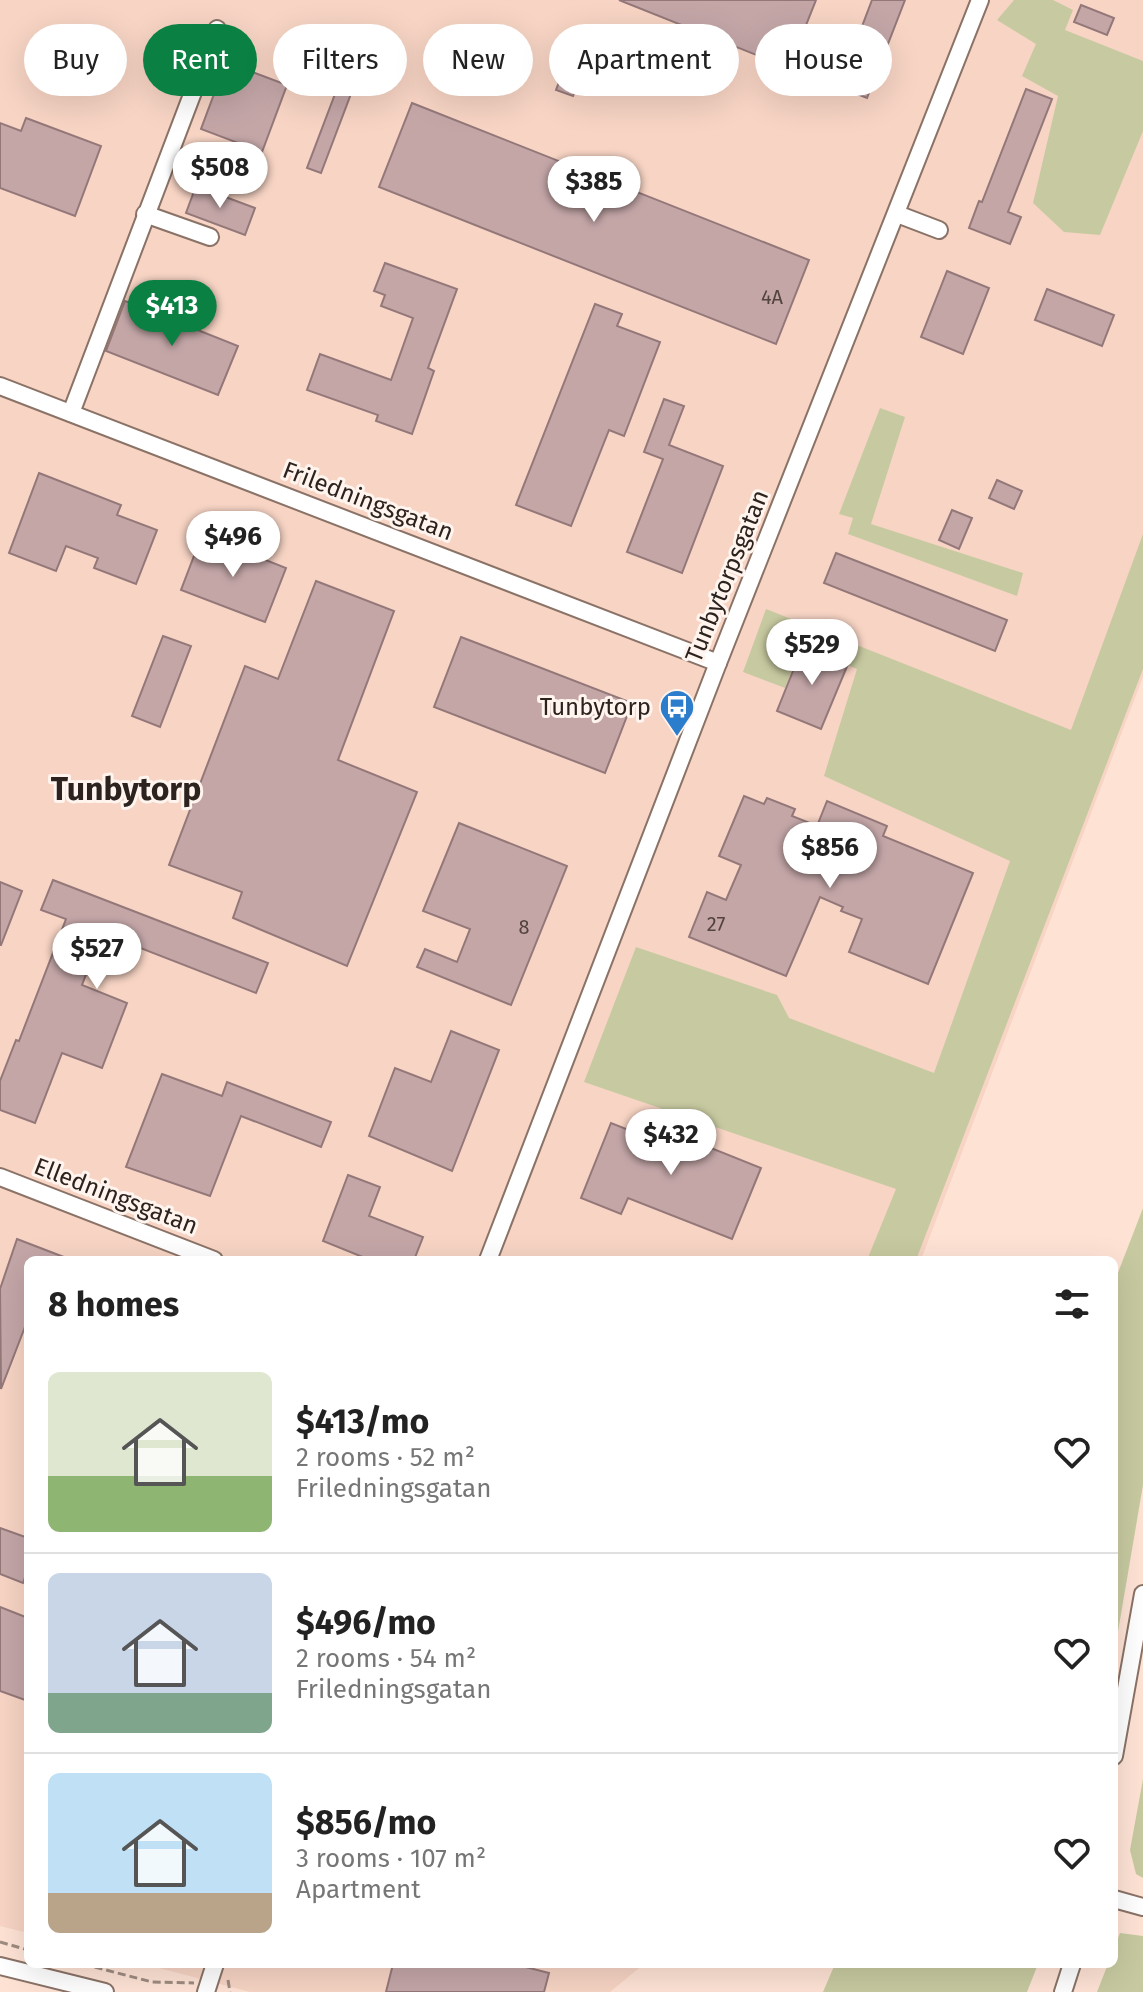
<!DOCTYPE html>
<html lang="en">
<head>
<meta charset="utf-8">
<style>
	:root { --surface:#fff; --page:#f6f6f6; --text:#222; --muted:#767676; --line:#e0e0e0; --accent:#0b8043 }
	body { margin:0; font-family:"Fira Sans",sans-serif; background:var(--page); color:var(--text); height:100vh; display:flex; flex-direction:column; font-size:30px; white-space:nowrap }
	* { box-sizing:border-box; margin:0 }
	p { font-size:26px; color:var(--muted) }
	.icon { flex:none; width:44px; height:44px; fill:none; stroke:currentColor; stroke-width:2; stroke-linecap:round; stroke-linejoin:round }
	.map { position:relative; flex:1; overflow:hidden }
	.drawer { position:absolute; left:24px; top:1256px; width:1094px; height:712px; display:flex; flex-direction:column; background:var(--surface); border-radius:12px; box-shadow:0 8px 32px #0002 }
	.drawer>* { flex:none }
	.banner { position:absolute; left:24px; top:24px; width:1096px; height:72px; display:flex; gap:16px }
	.price { position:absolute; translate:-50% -68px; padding:0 18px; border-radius:28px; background:#fff; color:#222; font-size:26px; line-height:52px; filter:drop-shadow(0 2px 4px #0008) }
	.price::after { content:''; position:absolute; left:50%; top:48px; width:24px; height:18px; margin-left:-12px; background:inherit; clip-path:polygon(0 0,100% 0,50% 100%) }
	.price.on { background:var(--accent); color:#fff }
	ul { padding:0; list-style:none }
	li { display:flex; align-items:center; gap:24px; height:200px; padding:0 24px }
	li+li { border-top:2px solid var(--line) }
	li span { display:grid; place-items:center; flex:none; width:224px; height:160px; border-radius:12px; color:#555 }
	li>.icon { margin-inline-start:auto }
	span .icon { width:96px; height:96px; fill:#fffc; stroke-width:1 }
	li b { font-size:34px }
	h2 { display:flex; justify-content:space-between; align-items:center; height:96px; padding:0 24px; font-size:34px }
	.tag { padding:0 28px; border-radius:36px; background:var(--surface); box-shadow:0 8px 32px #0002; font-size:28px; line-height:72px }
	.tag.on { background:var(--accent); color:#fff }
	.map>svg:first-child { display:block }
	.built { fill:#f7d4c4 }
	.green { fill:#c7caa0 }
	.building { fill:#c4a6a7; stroke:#947879; stroke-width:2 }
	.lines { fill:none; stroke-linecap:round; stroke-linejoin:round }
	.minor-casing { stroke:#8a7266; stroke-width:20 }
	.path { stroke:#9e8b81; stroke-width:3; stroke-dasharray:8 4; stroke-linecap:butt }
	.minor { stroke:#fff; stroke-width:16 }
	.labels { text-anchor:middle; stroke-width:6; stroke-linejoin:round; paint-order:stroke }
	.number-label { font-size:20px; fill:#534440 }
	.street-label { font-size:24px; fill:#2d231e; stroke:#fff4ee }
	.poi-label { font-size:24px; fill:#2d231e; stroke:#fff4ee; text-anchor:end }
	.district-label { font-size:32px; font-weight:bold; fill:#2d231e; stroke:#fff4ee }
</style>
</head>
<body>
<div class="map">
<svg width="1143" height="1992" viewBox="0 0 1143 1992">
	<rect width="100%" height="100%" fill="#fee3d5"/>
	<g class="built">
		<polygon points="0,0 1143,0 1143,677 921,1260 28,1260 28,1933 0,1926"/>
		<polygon points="144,1964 644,1964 610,1992 250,1992"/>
	</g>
	<g class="green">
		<polygon points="1014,0 1053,0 1073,10 1065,30 1143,61 1143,131 1100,235 1064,232 1033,203 1058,96 1022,76 1036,44 997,20"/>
		<polygon points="880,408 905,417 871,524 1023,573 1017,596 848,534 853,518 839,514"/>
		<polygon points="1143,534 1143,669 916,1260 867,1260 896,1189 584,1082 636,947 777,995 789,1018 934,1073 1010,861 824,776 857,669 801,646 785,688 743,672 766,609 1071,730"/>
		<polygon points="1143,1208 1143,1485 1114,1655 1114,1283"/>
		<polygon points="1143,1779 1143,1878 1136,1874 1130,1850"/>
		<polygon points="1120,1933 1143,1936 1143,1992 1097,1992 1108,1964 1114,1964 1114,1949"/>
		<polygon points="835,1964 1038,1964 1027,1992 823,1992"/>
	</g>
	<g class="building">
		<polygon points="619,0 816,0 789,68"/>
		<polygon points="872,0 905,0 867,98 839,87"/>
		<polygon points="1081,5 1114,18 1107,35 1074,22"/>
		<polygon points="226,62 287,85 262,152 201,129"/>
		<polygon points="567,62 584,68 573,96 556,90"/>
		<polygon points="346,65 360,70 321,173 307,168"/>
		<polygon points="1026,89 1052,99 1008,212 1021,217 1010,244 969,228 979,201 982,202"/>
		<polygon points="412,103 809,260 776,344 379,187"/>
		<polygon points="26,118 101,146 75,216 0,188 0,123 21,131"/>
		<polygon points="196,186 255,208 245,235 186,213"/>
		<polygon points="385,263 457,289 428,368 434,371 412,434 376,421 378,415 307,390 320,354 391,380 413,318 381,306 385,295 374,291"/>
		<polygon points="947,271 989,288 963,354 921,337"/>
		<polygon points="1047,289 1114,315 1102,346 1035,320"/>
		<polygon points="125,301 238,346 218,395 106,351"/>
		<polygon points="595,304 622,314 617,326 660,342 624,436 609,430 571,526 516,505"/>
		<polygon points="664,399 684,406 669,445 723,466 682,573 627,552 663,459 644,452"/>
		<polygon points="39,473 121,505 117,515 157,530 136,584 94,568 98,558 66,546 56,571 9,553"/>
		<polygon points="997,480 1022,491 1014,509 989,498"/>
		<polygon points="952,510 972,518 959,549 939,540"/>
		<polygon points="202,535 286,568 265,622 181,590"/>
		<polygon points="836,553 1007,620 995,651 824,583"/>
		<polygon points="316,581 394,611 338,760 417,792 347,966 233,918 242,892 169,865 245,666 278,679"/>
		<polygon points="163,636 191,646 160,727 132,716"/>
		<polygon points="461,637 632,703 605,773 434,707"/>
		<polygon points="803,646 848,664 821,729 777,711"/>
		<polygon points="744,796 764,804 767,798 795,809 792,816 817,826 827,801 887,826 883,836 973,873 928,984 849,952 862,919 841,911 843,907 820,897 786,976 689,937 707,892 726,900 741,865 719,856"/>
		<polygon points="459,823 567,866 511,1005 417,967 425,949 457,962 470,929 423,911"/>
		<polygon points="53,880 268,963 256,993 102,933 82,985 127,1003 102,1068 62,1053 35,1123 0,1110 0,1081 16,1040 19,1041 66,919 41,910"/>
		<polygon points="0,882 22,891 1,945 0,945"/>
		<polygon points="451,1031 499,1050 452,1171 369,1136 395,1068 431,1082"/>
		<polygon points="162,1074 222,1096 227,1082 331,1122 321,1147 241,1116 210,1196 126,1167"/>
		<polygon points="636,1118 761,1168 732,1239 628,1198 621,1214 581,1198 611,1123 631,1131"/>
		<polygon points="348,1175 380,1187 369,1216 423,1237 414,1260 370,1260 323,1241"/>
		<polygon points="17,1239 69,1259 28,1260 28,1319 1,1389 0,1289"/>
		<polygon points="0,1528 28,1538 28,1569 23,1583 0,1574"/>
		<polygon points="0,1607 28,1618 28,1701 0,1691"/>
		<polygon points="393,1964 514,1964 549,1973 544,1992 386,1992"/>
	</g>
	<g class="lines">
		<defs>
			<g id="minor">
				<polyline points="145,214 210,237"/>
				<polyline points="897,214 939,230"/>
				<polyline points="0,386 718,663"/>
				<polyline points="71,413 217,29"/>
				<polyline points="0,1177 214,1260"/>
				<polyline points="488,1260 718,663 980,0"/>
				<polyline points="1114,1756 1143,1594"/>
				<polyline points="1114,1899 1143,1907"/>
				<polyline points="0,1966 105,1992"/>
				<polyline points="206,1992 215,1964"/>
				<polyline points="1063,1992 1072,1964"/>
			</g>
		</defs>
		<use href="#minor" class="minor-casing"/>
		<g class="path">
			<polyline points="0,1942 28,1950"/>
			<polyline points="83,1964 152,1982 194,1983"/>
			<polyline points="228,1980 230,1992"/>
		</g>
		<use href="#minor" class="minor"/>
	</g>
	<defs>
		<symbol id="bus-pin" viewBox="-11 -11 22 30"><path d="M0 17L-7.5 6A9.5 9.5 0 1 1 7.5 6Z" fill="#2c7dcc" stroke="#fff4ee"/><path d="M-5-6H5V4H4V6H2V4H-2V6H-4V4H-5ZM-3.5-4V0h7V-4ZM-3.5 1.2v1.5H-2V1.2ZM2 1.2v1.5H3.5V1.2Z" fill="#fff"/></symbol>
	</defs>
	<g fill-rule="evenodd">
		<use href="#bus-pin" x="657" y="687" width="40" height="54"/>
	</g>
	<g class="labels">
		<g class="number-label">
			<text x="772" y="304">4A</text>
			<text x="716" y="931">27</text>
			<text x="524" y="934">8</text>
		</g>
		<g class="street-label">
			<text transform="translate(368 501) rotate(21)" y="8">Friledningsgatan</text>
			<text transform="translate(727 576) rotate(-68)" y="8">Tunbytorpsgatan</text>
			<text transform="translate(116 1196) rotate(21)" y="8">Elledningsgatan</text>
		</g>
		<g class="poi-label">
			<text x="651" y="715">Tunbytorp</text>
		</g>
		<g class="district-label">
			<text x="126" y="800">Tunbytorp</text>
		</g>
	</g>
</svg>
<b class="price" style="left:220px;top:210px">$508</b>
<b class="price" style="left:594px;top:224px">$385</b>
<b class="price on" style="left:172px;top:348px">$413</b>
<b class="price" style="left:233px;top:579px">$496</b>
<b class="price" style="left:812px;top:687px">$529</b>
<b class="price" style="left:830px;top:890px">$856</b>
<b class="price" style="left:97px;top:991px">$527</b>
<b class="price" style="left:671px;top:1177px">$432</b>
<div class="banner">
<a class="tag">Buy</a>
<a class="tag on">Rent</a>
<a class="tag">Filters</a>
<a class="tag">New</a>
<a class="tag">Apartment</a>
<a class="tag">House</a>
</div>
<section class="drawer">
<h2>8 homes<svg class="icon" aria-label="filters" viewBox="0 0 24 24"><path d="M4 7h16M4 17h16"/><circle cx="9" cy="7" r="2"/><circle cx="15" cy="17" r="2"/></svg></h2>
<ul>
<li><span style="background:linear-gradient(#dfe7d0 65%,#8fb573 0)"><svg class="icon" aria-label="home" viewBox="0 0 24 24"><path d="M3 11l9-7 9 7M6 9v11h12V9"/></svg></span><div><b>$413/mo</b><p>2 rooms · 52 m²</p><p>Friledningsgatan</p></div><svg class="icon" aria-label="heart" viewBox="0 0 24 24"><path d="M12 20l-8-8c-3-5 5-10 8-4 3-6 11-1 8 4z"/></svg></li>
<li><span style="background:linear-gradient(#c9d6e8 75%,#7fa58c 0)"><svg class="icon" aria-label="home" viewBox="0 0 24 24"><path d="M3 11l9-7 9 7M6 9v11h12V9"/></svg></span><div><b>$496/mo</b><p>2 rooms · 54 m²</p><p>Friledningsgatan</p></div><svg class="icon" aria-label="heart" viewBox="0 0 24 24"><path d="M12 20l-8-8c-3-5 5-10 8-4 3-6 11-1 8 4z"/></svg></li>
<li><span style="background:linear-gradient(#bfe0f5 75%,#b9a48a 0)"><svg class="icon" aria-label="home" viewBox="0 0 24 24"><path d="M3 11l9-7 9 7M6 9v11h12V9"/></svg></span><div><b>$856/mo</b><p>3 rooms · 107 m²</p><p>Apartment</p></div><svg class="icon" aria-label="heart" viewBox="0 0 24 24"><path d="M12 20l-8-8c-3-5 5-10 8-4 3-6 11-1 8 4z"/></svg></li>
</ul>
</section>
</div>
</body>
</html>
